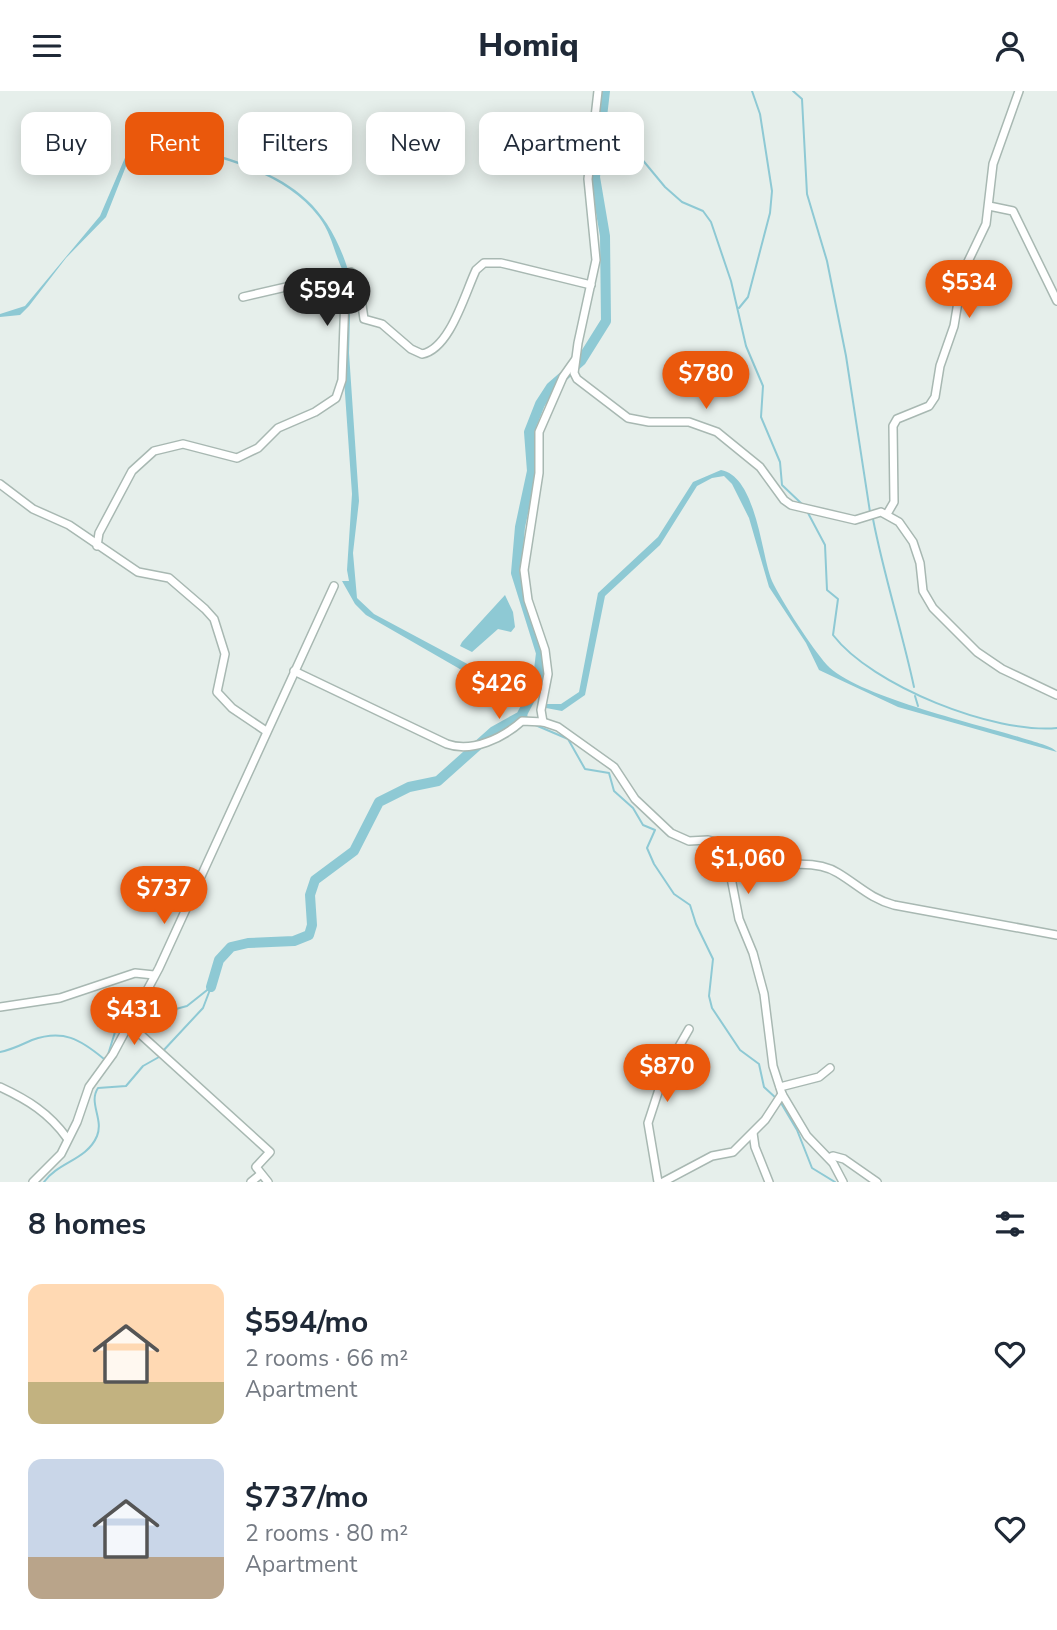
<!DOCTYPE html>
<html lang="en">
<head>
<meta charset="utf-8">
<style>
	:root { --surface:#fff; --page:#f2f2f3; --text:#1f2937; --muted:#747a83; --accent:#ea580c }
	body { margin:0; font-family:"Nunito Sans",sans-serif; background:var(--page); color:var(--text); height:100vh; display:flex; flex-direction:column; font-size:26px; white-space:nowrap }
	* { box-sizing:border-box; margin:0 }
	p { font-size:23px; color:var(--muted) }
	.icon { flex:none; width:38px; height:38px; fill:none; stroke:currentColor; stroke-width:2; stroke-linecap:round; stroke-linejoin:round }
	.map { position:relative; height:1091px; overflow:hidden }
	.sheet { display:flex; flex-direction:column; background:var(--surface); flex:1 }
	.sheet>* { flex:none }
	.hud { position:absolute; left:21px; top:21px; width:700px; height:63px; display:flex; gap:14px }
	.price { position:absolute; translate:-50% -60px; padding:0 16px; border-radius:24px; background:var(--accent); color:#fff; font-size:23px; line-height:46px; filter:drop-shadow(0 2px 4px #0008) }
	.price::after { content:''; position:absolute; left:50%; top:42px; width:21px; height:16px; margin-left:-10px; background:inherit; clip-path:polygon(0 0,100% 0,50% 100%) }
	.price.current { background:#222; color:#fff }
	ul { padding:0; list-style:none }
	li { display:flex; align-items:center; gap:21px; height:175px; padding:0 28px }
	li span { display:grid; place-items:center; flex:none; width:196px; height:140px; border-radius:14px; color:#555 }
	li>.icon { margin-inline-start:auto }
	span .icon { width:84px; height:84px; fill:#fffc; stroke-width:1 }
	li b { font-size:30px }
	h2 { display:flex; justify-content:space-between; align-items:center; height:84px; padding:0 28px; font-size:30px }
	.tag { padding:0 24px; border-radius:14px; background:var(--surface); box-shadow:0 4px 18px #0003; font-size:24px; line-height:63px }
	.tag.current { background:var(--accent); color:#fff }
	header { display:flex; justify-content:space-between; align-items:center; height:91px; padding:0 28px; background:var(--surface); font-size:32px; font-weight:800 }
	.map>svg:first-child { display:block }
	.water { fill:#8ec9d4 }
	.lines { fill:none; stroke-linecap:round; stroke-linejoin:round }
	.stream { stroke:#8ec9d4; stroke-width:2 }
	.river { stroke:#8ec9d4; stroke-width:10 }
	.minor-casing { stroke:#a8b8b2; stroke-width:10 }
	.minor { stroke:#fff; stroke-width:7 }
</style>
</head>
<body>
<header><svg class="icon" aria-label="menu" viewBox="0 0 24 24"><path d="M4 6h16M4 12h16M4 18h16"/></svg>Homiq<svg class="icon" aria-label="person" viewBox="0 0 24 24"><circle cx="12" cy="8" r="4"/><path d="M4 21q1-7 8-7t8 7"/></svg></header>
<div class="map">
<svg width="1057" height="1091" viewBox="0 0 1057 1091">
	<rect width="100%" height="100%" fill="#e6efeb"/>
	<g class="water">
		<path d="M148,43C165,43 183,53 199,58C275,81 323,99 348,179L343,180C334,162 332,143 319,126C287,84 233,71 185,57C173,54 162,47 149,46L140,50L132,60L106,126L66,167L29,215L20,224L0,226V223L25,215L100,125L130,55L135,49Z"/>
		<polygon points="348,185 351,189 349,262 359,410 353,462 357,507 374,523 518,600 519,605 505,604 366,524 355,513 342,490 349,490 347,479 352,403 344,288"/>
		<path d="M721,379C757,386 761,464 772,490C782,511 812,557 827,574C854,604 976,633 1019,646C1030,650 1051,654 1057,661L898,616L819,579L806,552L769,496L749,427L732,393L724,385L712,387L697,395L660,454L605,505L585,604L562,620L546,617L545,613H561L579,601L598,502L658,446L693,391Z"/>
		<polygon points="505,504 513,521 515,536 511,541 498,538 472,561 460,555 462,551"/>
	</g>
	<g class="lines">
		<g class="stream">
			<polyline points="793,0 802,8 807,103 827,170 846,265 870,421"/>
			<polyline points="602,28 626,49 665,96 682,111 703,120 711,131 731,190 746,255 763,295 761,326 780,371 782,394 803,414"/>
			<polyline points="739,217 748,206 770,122 772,100 760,23 752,0"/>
			<path d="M808,422L825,454L827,499L838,508L833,544C872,595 994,643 1057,637"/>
			<path d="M873,428C884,485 902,540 914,596"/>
			<polyline points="915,605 918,615"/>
			<polyline points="525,617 527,628"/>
			<polyline points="533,633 568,648 585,678 609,682 614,700 633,717 643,734 655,739 647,757 654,773 674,803 690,814 696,833 713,868 709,905 712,917 740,959 759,973 764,996 777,1008"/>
			<polyline points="135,929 187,915 211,896"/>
			<path d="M0,961C11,959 21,954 32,949C63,938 80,948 104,968L107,967L115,941L127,932"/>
			<polyline points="162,961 203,917 211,896"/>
			<polyline points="781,1012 797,1039 812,1077 835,1091"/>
			<path d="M44,1091C58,1071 87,1069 97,1045C104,1028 88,1012 98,997L126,995L143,975L159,966"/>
		</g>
		<polyline class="river" points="211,896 219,869 231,856 248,852 294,850 309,844 312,834 310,804 315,789 354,760 379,711 409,696 438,690 494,640 521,625 537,595 541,562 516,482 520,436 532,380 529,341 540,313 551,296 581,270 606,230 605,145 595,86 605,0"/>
		<defs>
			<g id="minor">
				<polyline points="598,0 588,88 596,169 578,252 574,282 577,288 628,327 649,331 689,331 717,341 760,376 784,409 791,414 855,429 881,421 899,431 913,451 920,472 923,500 933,517 977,561 1002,578 1057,604"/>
				<polyline points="989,115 1013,120 1057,210"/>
				<path d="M243,206L351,181L358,186L364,228L382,233L411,258L422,263C450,258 465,202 476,179L484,172H501L591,194"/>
				<polyline points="0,393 33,418 69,434 138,481 169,487 205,518 214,528 225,563 217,601 232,617 266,640"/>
				<polyline points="887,423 894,411 893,335 897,328 929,315 935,306 940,275 954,235 963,181 986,133 993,73 1019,0"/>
				<polyline points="97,455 99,442 132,380 154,360 183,353 237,367 258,357 278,337 315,321 336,307 342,289 345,205 342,182"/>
				<path d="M294,580L447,653C472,662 503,647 522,630L543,631L558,636L614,676L635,708L671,742L689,750L708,749L720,752L727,766L739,828L753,862L764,903L773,975L782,1003L807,1045L833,1072L843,1091"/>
				<polyline points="543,631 541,619 548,583 545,559 528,509 524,479 539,382 539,341 563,286 575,269"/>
				<path d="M732,785C760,777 811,765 838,782C858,794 871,808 894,814L1057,844"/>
				<polyline points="0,916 60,907 135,882 154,884"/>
				<polyline points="129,933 270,1061 256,1076 268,1091"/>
				<path d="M0,996C28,1009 49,1022 67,1047"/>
				<polyline points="780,996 819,986 830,977"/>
				<polyline points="753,1042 755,1056 769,1091"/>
				<polyline points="829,1067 833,1065 844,1068 877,1091"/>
				<polyline points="33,1091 61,1063 77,1031 89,996 113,963 159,877 334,495"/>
				<polyline points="251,1091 261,1083"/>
				<polyline points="658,1091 648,1032 665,980 689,938"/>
				<polyline points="663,1091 712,1065 733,1061 765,1029 782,1003"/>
			</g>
		</defs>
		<use href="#minor" class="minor-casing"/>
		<use href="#minor" class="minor"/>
	</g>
</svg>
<b class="price" style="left:969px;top:229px">$534</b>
<b class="price current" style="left:327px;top:237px">$594</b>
<b class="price" style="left:706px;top:320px">$780</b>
<b class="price" style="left:499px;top:630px">$426</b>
<b class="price" style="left:748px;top:805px">$1,060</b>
<b class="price" style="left:164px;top:835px">$737</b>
<b class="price" style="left:134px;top:956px">$431</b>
<b class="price" style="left:667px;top:1013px">$870</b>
<div class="hud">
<a class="tag">Buy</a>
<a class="tag current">Rent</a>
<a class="tag">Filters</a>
<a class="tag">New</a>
<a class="tag">Apartment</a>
</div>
</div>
<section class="sheet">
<h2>8 homes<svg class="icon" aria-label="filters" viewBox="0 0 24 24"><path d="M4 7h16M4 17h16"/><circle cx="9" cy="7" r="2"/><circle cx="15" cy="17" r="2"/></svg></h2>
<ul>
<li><span style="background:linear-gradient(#ffd9b3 70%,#c2b280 0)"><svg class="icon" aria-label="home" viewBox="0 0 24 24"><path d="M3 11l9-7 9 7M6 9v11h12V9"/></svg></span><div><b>$594/mo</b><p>2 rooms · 66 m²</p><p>Apartment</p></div><svg class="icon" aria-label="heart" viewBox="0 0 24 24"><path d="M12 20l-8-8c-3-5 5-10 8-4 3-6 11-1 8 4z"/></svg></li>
<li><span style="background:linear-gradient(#c9d6e8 70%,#b9a48a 0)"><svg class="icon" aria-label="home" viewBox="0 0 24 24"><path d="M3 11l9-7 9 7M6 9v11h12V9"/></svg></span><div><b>$737/mo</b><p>2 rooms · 80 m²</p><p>Apartment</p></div><svg class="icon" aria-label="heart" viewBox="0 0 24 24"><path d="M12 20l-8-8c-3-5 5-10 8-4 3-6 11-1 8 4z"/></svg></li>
</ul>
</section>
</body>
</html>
